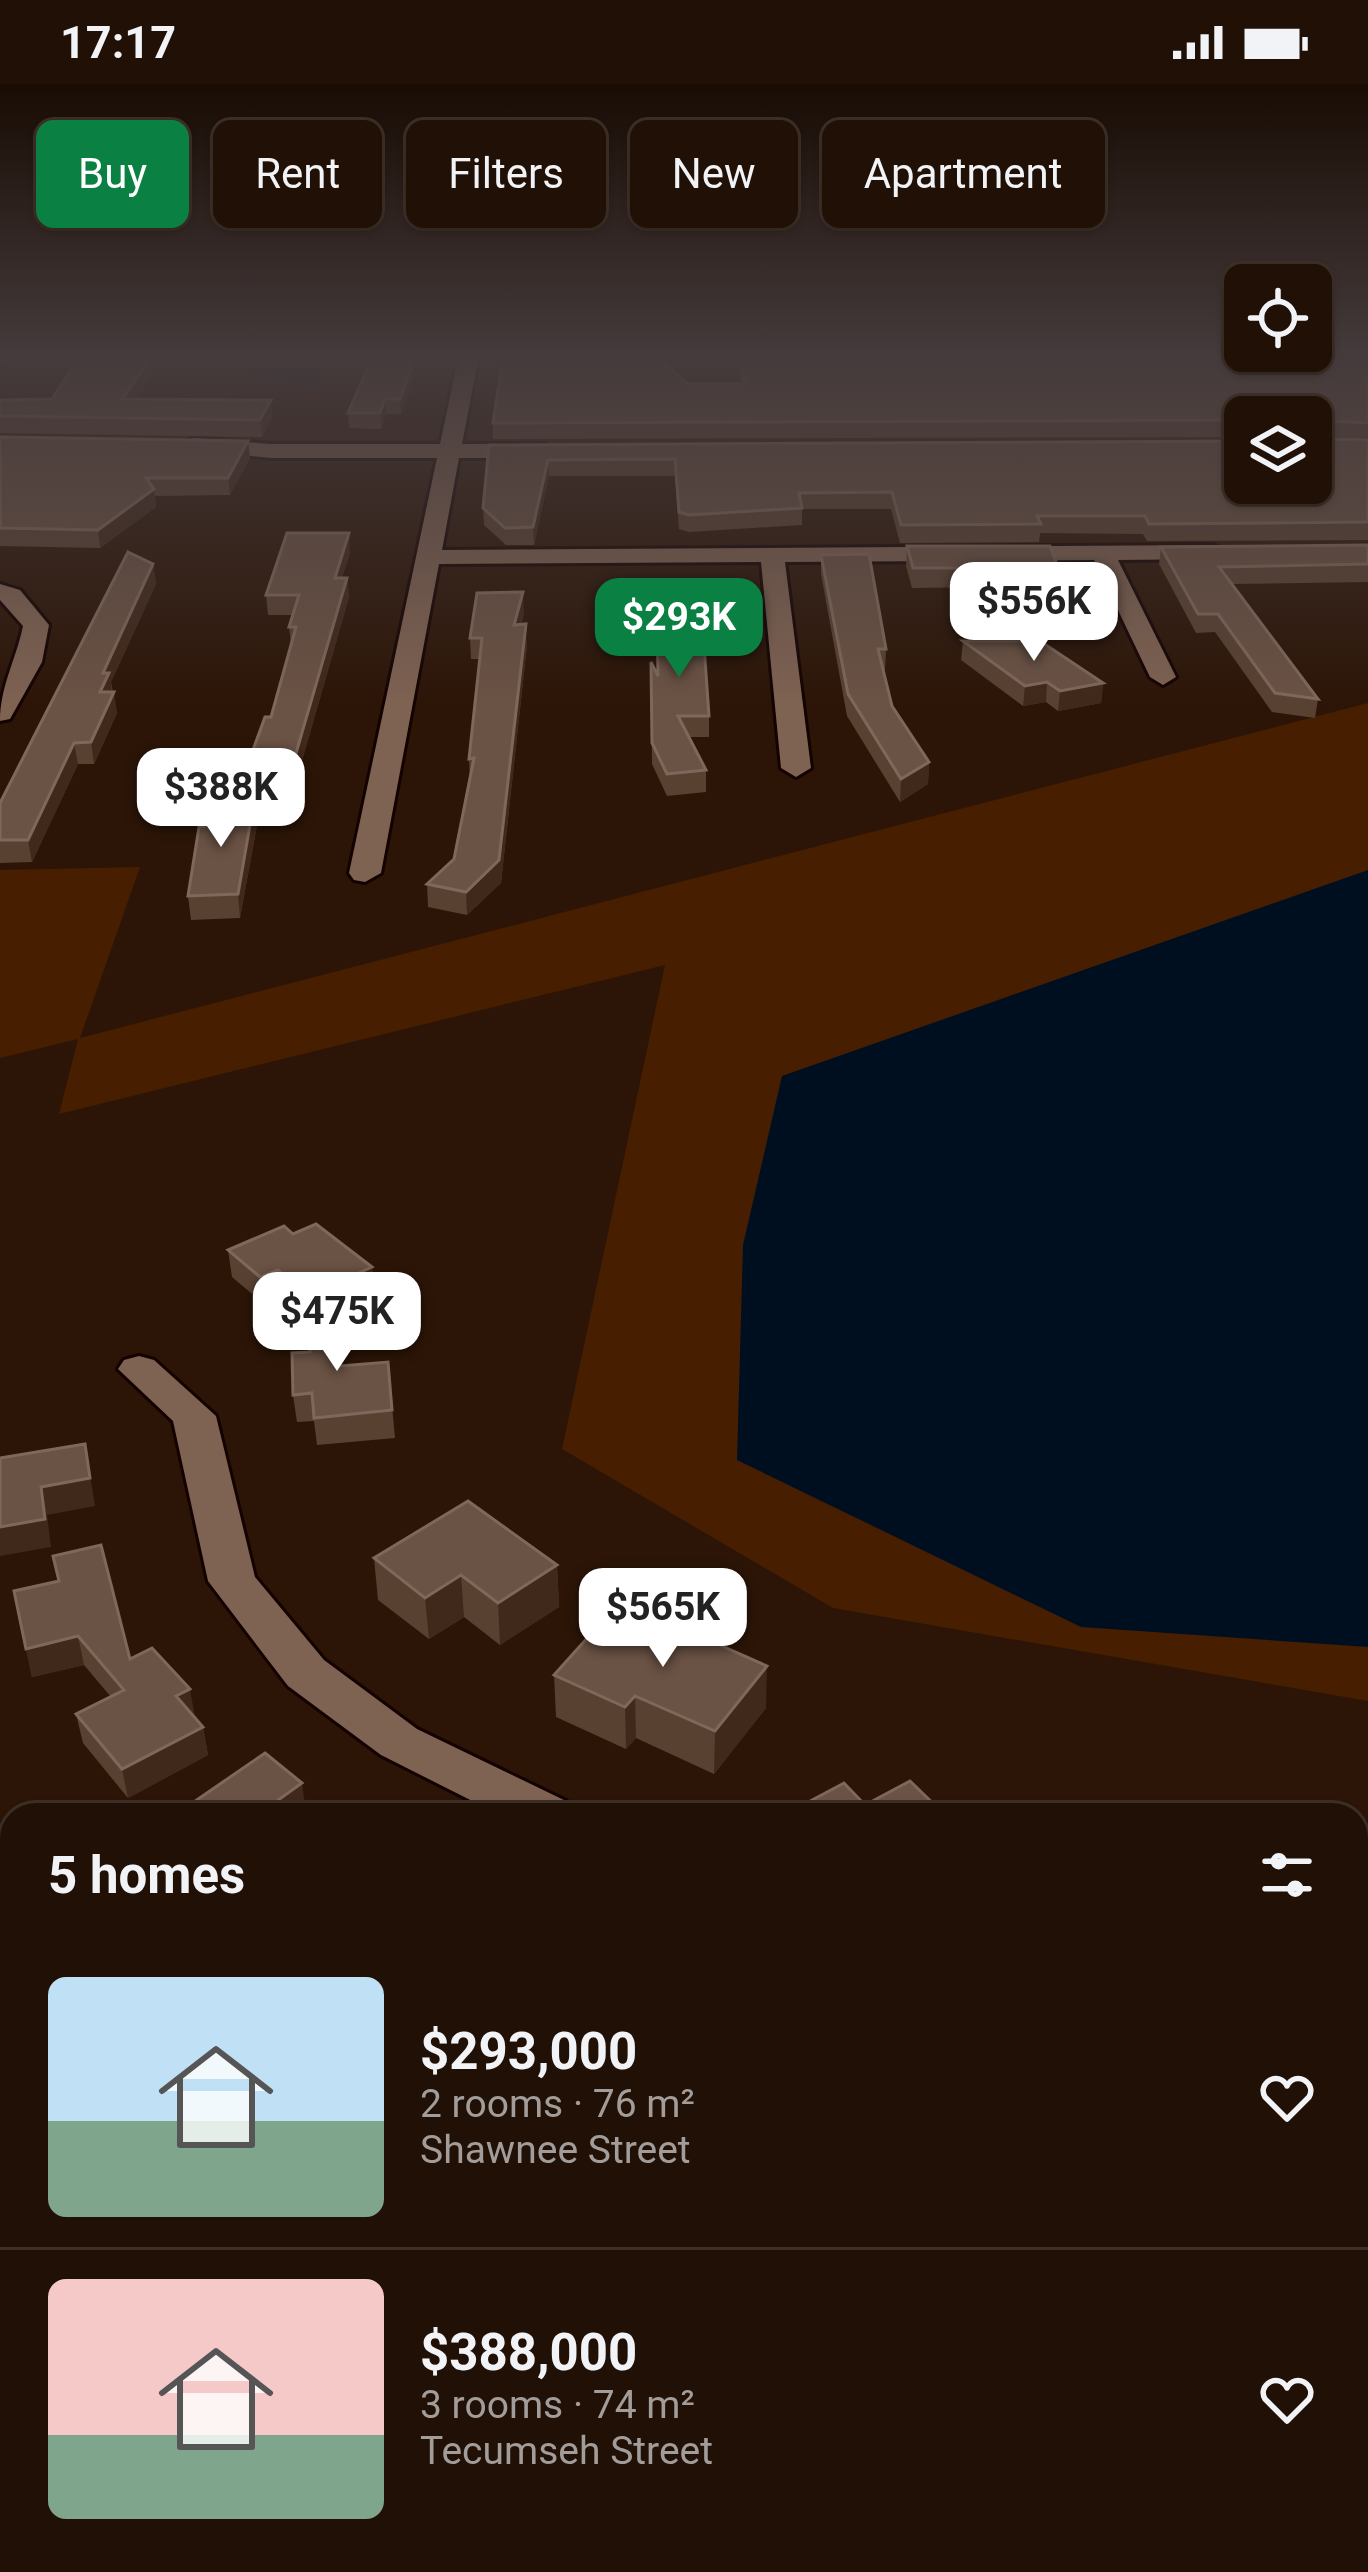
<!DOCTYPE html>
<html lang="en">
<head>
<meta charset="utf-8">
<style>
	:root { --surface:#211005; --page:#29190f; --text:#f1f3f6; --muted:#a29d9a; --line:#3e3027; --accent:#0b8043 }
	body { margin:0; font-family:Roboto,sans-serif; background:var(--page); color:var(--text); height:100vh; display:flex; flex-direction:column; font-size:45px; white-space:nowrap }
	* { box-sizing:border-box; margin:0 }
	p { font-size:39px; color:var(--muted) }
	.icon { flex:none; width:66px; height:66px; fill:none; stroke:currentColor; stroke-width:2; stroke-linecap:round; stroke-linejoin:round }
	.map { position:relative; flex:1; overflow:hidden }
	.panel { position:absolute; left:0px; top:1719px; width:1368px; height:771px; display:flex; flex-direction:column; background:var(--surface); border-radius:36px 36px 0 0; box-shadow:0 3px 9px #0004,0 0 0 3px var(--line) }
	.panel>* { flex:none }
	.banner { position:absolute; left:36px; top:36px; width:1296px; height:108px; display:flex; gap:24px }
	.buttons { position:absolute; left:1224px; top:180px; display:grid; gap:24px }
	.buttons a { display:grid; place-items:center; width:108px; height:108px; border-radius:18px; background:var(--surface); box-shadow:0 3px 9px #0004,0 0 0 3px var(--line); font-size:60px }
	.price { position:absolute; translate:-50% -102px; padding:0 27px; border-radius:24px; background:#fff; color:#222; font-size:39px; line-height:78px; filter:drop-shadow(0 3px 6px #0008) }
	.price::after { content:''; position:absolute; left:50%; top:72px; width:36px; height:27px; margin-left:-18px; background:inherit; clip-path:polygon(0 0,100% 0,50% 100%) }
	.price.selected { background:var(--accent); color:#fff }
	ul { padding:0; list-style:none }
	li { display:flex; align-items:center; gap:36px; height:300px; padding:0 48px }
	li+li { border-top:3px solid var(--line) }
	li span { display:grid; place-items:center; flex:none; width:336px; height:240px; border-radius:18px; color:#555 }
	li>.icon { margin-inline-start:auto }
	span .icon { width:144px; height:144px; fill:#fffc; stroke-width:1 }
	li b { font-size:51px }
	h2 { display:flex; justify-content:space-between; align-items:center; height:144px; padding:0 48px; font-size:51px }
	.chip { padding:0 42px; border-radius:18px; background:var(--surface); box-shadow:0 3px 9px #0004,0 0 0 3px var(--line); font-size:42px; line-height:108px }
	.chip.selected { background:var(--accent); color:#fff }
	.status { display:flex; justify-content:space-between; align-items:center; height:84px; padding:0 60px; background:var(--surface); direction:ltr }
	.status svg { height:33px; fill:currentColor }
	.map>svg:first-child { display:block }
	.green { fill:#471e00 }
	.water { fill:#000f20 }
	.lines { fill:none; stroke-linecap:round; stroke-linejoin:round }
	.minor-casing { stroke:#130200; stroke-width:6 }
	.minor { fill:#7e6252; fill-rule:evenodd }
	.wall { fill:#594132 }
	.shaded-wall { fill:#40281a }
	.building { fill:#6a5244; stroke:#7f685b; stroke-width:3 }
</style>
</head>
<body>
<div class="status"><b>17:17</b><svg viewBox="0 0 49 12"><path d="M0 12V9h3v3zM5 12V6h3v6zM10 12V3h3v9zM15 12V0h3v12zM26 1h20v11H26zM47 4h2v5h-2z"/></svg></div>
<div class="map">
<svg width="1368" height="2488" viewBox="0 0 1368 2488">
	<rect width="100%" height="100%" fill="#2c1507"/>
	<polygon class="green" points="1368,619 1368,1617 833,1524 562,1365 665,881 59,1030 78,955 0,974 0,786 140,783 80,954"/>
	<g class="water">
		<polygon points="184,271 326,271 316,305 285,294 198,285"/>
		<polygon points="1368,786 1368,1563 1081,1543 737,1376 743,1161 782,992"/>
	</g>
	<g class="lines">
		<defs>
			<g id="minor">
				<polygon points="0,271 13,271 0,281"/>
				<polygon points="459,271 479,271 462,360 544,360 555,367 544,374 459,374 442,466 1214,461 1226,468 1214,475 1118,476 1176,593 1163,601 1150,593 1094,476 785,478 811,684 796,693 781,684 761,478 439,480 381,789 365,798 354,796 349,789 437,374 271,374 193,366 182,360 193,354 271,360 440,360"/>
				<path d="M0,500L20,506L49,541L42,578L10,635L0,637C0,602 16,576 23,542L0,516Z"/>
				<polygon points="139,1272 154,1276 216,1332 255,1493 324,1576 417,1645 566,1717 574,1731 500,1731 381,1671 288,1602 208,1497 173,1337 118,1285 124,1276"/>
				<rect x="1356" y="2144" width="12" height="58"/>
				<rect x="0" y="2187" width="12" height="60"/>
			</g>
		</defs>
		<use href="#minor" class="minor-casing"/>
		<use href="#minor" class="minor"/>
	</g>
	<g class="wall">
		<polygon points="167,271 136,315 273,332 262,353 0,349 0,316 52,315"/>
		<polygon points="734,271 1368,271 1368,356 1311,352 1245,333 1245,353 493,355 493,339 688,300 741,300"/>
		<polygon points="413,284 414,295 401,330 386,330 381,345 349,344 348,329"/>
		<polygon points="0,353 250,374 230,411 155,412 156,423 100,464 0,462"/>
		<polygon points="1368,356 1368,456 1147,457 1143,450 1040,449 1039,458 900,459 891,425 802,425 802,441 689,448 679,445 675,392 549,392 534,461 506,461 484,441 483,424 489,361"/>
		<polygon points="1368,461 1368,498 1232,500 1318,615 1315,634 1272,628 1215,548 1196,549 1159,480 1161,463"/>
		<polygon points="907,462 1050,462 1075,528 1073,548 1009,548 995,503 912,504 906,482"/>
		<polygon points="350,468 342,494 347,494 349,513 287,729 256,729 257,741 240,834 191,836 188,812 207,742 240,719 238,707 271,633 291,560 289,543 293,531 268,531 266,511"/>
		<polygon points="821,471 886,565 885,586 883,586 892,622 929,678 928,700 900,718 847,632 821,490"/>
		<polygon points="153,480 156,500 111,598 117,629 94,680 78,680 32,778 0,779 0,719"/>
		<polygon points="524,528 521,541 527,561 501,799 467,831 428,823 427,800 454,775 470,696 469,675 480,575 471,575 470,554"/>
		<polygon points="963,557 1103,599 1101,619 1058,627 1046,618 1023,622 961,576"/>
		<polygon points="651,578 658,591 709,632 709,653 689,653 706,686 706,708 667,712 652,680"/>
		<polygon points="293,1150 372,1183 375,1210 336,1227 341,1282 388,1278 395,1354 317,1361 314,1337 297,1338 293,1311 310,1268 308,1236 281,1213 264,1220 232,1193 228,1166"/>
		<polygon points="374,1474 557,1481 559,1523 500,1561 464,1533 429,1555 378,1516"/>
		<polygon points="14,1507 130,1575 203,1643 208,1671 128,1714 83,1659 76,1630 111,1613 84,1581 32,1593"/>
		<polygon points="554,1591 766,1624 714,1690 636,1654 626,1665 556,1633"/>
		<rect x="1356" y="1911" width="12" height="136"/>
		<polygon points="12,1957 12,2073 0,2073 0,1958"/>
		<polygon points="1356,2306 1368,2306 1368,2448 1356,2401"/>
		<rect x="0" y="2329" width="12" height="110"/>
		<polygon points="121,2478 254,2478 252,2488 123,2488"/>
	</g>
	<g class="shaded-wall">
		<polygon points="154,271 167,271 124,331 122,315"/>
		<polygon points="412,271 418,271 413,284 414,295 401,330 400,315"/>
		<polygon points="385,315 386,330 381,345 380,329"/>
		<polygon points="271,316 273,332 262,353 260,336"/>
		<polygon points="248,357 250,374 230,411 228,394"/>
		<polygon points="548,376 549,392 534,461 533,443"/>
		<polygon points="154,405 156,423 100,464 98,446"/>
		<polygon points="349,449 350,468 336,513 335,494"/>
		<polygon points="153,480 156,500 111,598 112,609 100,608 103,589"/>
		<polygon points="347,494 349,513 287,729 285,707"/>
		<polygon points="523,508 524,528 515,561 514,541"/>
		<polygon points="526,540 527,561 501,799 467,831 466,808"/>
		<polygon points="1047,598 1046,618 1023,622 1025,602"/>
		<polygon points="1103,599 1101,619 1058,627 1060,607"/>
		<polygon points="114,608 117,629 94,680 91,658"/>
		<polygon points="74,659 78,680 32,778 28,756"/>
		<polygon points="929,678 928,700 900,718 901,695"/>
		<polygon points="254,718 257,741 240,834 238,810"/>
		<polygon points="372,1183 375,1210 311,1238 308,1212"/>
		<polygon points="278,1186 281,1213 264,1220 260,1193"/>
		<polygon points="85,1360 95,1422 47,1431 51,1463 0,1472 0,1443"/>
		<polygon points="557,1481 559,1523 500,1561 498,1519"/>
		<polygon points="461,1491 464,1533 429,1555 425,1514"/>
		<polygon points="78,1552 84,1581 32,1593 26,1565"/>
		<polygon points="767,1582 766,1624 714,1690 715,1647"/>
		<polygon points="190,1605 195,1634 176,1612"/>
		<polygon points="635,1612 636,1654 626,1665 625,1623"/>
		<polygon points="203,1643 208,1671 128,1714 122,1685"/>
		<polygon points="302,1699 306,1728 302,1731 275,1731 274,1719"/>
		<polygon points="12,2358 12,2424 3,2398"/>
	</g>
	<g class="building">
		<polygon points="80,271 154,271 122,315 271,316 260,336 0,332 0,316 52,315"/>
		<polygon points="373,271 412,271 408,280 413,280 400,315 385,315 380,329 348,329"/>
		<polygon points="518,271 655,271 688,300 745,300 738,271 1368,271 1368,339 1313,336 1311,351 1311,333 1245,333 1245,336 493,339 501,285"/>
		<polygon points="0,353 248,357 228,394 146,394 154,405 98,446 0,444"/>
		<polygon points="1311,355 1368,356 1368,438 1149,440 1145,432 1037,432 1041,440 901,441 892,408 799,409 802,424 689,431 679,428 675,375 548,376 533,443 505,444 483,424 489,361 1245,357 1245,399 1311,399"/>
		<polygon points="287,449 349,449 335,494 347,494 285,707 238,707 265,633 271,633 296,543 289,543 299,511 266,511"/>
		<polygon points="1368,461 1368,480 1219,483 1318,615 1275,609 1218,530 1198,530 1161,463"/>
		<polygon points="907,462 1050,462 1075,528 1010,528 997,484 913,484"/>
		<polygon points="128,468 153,480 103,589 109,589 100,608 114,608 91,658 74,659 28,756 0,756 0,719"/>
		<polygon points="869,470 886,565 878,565 892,622 929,678 901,695 848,610 821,471"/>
		<polygon points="700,504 709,632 678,632 706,686 667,690 652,659 651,578 658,592 657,538 664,538 664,505"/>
		<polygon points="523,508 514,541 526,540 499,776 466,808 427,800 454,775 474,674 469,675 482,554 470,554 477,509"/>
		<polygon points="963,557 1040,557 1103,599 1060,607 1047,598 1025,602"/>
		<polygon points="254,718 238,810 188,812 199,743 207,742 212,719"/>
		<polygon points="316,1140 372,1183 308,1212 278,1186 260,1193 228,1166 284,1142 293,1150"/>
		<polygon points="335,1223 340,1282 388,1278 392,1326 314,1334 312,1309 293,1311 292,1269 310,1268 307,1225"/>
		<polygon points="85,1360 90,1394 41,1403 45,1435 0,1443 0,1374"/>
		<polygon points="468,1417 557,1481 498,1519 461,1491 425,1514 374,1474"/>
		<polygon points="101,1461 130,1575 152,1564 190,1605 176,1612 203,1643 122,1685 76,1630 124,1606 78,1552 26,1565 14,1507 59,1497 53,1472"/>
		<polygon points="643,1527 767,1582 715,1647 635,1612 625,1623 554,1591 598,1542 621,1552"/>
		<polygon points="265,1669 302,1699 274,1719 288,1731 175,1731"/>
		<polygon points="910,1697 945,1731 804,1731 797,1724 844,1699 865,1721"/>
		<polygon points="1356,1911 1368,1911 1368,2018 1356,2019"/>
		<polygon points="12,1957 12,2044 0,2044 0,1958"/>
		<polygon points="1356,2306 1368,2306 1368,2354 1356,2308"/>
		<polygon points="0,2329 12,2329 12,2358 3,2398 0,2398"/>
	</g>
	<linearGradient id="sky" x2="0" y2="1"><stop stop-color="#180c04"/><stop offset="0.44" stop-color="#453b3c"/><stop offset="1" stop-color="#453b3c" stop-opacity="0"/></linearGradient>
	<rect width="1368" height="620" fill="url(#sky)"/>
</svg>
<div class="buttons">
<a><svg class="icon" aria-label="locate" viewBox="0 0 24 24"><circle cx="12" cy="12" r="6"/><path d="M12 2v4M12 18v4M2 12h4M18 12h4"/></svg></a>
<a><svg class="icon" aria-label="layers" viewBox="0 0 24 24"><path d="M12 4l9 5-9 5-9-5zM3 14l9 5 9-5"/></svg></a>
</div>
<b class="price" style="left:1034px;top:580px">$556K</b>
<b class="price selected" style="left:679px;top:596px">$293K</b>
<b class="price" style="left:221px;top:766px">$388K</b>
<b class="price" style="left:337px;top:1290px">$475K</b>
<b class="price" style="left:663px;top:1586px">$565K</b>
<div class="banner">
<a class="chip selected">Buy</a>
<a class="chip">Rent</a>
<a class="chip">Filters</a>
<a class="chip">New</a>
<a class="chip">Apartment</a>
</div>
<section class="panel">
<h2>5 homes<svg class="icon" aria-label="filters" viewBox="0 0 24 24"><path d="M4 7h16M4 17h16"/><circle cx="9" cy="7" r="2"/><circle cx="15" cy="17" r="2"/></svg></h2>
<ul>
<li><span style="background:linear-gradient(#bfe0f5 60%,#7fa58c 0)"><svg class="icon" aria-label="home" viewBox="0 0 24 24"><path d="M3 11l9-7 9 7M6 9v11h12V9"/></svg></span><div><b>$293,000</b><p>2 rooms · 76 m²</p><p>Shawnee Street</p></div><svg class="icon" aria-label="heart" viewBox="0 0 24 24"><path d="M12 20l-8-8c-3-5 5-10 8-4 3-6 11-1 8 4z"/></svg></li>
<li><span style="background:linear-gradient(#f6c9c9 65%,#7fa58c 0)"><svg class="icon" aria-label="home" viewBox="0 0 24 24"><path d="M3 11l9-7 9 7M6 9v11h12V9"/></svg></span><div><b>$388,000</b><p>3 rooms · 74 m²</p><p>Tecumseh Street</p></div><svg class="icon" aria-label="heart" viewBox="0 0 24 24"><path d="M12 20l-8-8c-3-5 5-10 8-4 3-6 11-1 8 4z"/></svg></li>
</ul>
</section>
</div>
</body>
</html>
